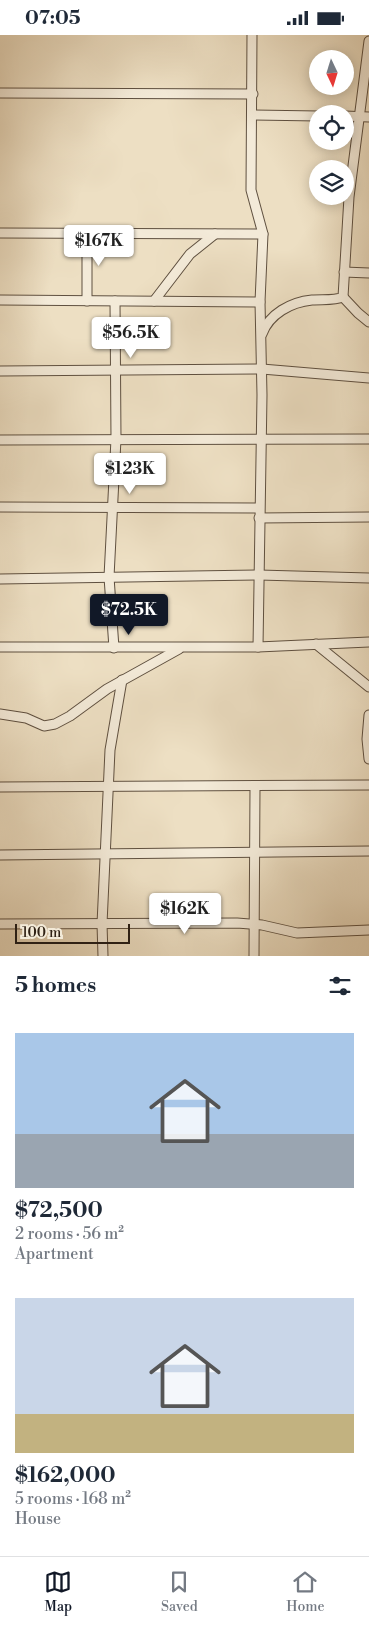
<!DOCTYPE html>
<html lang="en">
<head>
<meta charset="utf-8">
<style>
	:root { --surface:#fff; --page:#f2f2f3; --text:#1f2937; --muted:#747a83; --line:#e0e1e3; --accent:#111827 }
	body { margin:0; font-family:"Libre Bodoni",serif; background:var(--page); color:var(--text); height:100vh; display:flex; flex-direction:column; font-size:19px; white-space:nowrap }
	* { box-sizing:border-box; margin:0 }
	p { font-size:16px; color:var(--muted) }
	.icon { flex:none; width:28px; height:28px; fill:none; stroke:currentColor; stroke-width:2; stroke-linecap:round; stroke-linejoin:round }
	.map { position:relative; height:921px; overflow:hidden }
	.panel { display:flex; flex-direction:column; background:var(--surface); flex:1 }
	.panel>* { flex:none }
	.needle { width:32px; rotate:176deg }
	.fabs { position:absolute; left:309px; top:15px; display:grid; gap:10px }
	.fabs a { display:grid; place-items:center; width:45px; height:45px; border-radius:50%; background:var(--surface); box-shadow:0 2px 12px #0003; font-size:25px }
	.scale { position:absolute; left:15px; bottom:12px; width:115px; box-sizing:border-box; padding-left:5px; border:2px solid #302114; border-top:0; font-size:14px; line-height:18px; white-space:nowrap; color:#302114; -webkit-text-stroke:4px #f3ead8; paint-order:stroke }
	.price { position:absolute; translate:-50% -42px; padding:0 11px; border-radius:5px; background:#fff; color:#222; font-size:16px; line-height:32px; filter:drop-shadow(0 1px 2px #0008) }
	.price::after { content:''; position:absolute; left:50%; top:30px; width:15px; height:11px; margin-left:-8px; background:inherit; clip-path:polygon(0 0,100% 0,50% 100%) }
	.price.on { background:var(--accent); color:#fff }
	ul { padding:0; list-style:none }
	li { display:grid; align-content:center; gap:10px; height:265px; padding:0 15px }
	li span { display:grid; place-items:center; height:155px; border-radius:0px; color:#555 }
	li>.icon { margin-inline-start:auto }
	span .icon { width:90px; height:90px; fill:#fffc; stroke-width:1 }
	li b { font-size:21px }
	h2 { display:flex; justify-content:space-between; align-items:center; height:60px; padding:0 15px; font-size:21px }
	.status { display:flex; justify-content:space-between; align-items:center; height:35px; padding:0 25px; background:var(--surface); direction:ltr }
	.status svg { height:14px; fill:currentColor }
	.tab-bar { display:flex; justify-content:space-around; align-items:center; height:70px; border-top:1px solid var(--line); background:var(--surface); font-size:14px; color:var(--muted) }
	.tab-bar a { display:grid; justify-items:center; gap:2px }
	.tab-bar .on { color:var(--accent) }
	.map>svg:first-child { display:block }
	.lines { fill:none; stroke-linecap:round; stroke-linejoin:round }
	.minor-casing { stroke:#5f5040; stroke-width:11 }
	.minor { stroke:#f3ead8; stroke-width:9 }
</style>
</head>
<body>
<div class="status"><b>07:05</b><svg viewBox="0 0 49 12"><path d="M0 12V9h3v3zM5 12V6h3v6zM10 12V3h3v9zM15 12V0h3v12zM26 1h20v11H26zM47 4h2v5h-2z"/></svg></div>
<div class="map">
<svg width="369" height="921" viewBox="0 0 369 921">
	<rect width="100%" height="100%" fill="#eddfc3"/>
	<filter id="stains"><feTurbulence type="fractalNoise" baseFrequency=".004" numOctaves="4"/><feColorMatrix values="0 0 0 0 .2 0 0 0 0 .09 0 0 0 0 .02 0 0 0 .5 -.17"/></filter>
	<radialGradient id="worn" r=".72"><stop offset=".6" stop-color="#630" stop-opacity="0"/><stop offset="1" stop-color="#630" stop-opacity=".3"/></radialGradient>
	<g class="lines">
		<defs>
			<g id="minor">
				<polyline points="252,0 251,155 263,199 260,267 262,360 258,612"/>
				<polyline points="0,58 253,59"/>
				<polyline points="253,80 318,81"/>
				<polyline points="345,81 369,82"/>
				<polyline points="0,198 263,199"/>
				<polyline points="344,237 369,238"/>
				<polyline points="343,262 358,278 369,287"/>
				<polyline points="0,265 260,267"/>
				<polyline points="87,266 87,198"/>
				<polyline points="154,266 190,219 215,199"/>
				<path d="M262,299C269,279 291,267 312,265C322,264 334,266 343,262L349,162L369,6"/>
				<polyline points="0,336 262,334 369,343"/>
				<polyline points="0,405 369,404"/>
				<polyline points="0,472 259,473"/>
				<polyline points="259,483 369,482"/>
				<polyline points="0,544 259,540 369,543"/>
				<polyline points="316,609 369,652"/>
				<polyline points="0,612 258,612 369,607"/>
				<polyline points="114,613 109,542 116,404 115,266"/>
				<polyline points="0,679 26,683 44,691 55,689 70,681 107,654 179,614"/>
				<polyline points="369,680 367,704 369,724"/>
				<polyline points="0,752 369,750"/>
				<polyline points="0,820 369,816"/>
				<polyline points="0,889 237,888 262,890 297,898 369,895"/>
				<polyline points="103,921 102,889 110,715 122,645"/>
				<polyline points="254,921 255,752"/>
			</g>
		</defs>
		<use href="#minor" class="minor-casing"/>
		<use href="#minor" class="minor"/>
	</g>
	<rect width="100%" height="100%" filter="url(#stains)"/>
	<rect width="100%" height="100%" fill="url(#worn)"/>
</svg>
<div class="fabs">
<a><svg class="needle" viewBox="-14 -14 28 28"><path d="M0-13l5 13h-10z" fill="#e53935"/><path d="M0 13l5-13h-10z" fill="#747a83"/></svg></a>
<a><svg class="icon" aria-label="locate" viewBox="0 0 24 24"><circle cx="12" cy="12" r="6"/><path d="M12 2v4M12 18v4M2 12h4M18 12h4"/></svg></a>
<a><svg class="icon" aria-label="layers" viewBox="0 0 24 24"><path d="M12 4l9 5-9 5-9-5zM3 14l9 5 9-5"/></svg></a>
</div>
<div class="scale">100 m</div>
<b class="price" style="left:99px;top:232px">$167K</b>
<b class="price" style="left:131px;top:324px">$56.5K</b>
<b class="price" style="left:130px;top:460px">$123K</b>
<b class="price on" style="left:129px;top:601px">$72.5K</b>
<b class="price" style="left:185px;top:900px">$162K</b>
</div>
<section class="panel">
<h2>5 homes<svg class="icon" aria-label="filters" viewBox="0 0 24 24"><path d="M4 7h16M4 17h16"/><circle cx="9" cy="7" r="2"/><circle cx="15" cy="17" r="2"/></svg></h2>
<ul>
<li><span style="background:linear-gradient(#a9c7e8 65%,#9aa5b1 0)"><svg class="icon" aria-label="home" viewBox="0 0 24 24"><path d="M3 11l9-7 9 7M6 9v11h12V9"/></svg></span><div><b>$72,500</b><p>2 rooms · 56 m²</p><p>Apartment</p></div></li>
<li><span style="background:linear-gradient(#c9d6e8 75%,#c2b280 0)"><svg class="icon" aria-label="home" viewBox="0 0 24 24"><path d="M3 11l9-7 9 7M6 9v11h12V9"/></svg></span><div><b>$162,000</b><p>5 rooms · 168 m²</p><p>House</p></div></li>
</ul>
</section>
<nav class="tab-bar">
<a class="on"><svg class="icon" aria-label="map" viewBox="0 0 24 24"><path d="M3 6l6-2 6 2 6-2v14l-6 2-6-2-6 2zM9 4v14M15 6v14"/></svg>Map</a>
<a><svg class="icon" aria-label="saved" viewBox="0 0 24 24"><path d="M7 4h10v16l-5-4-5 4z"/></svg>Saved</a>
<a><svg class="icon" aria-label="home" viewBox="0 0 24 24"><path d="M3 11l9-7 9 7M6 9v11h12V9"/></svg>Home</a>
</nav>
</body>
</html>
